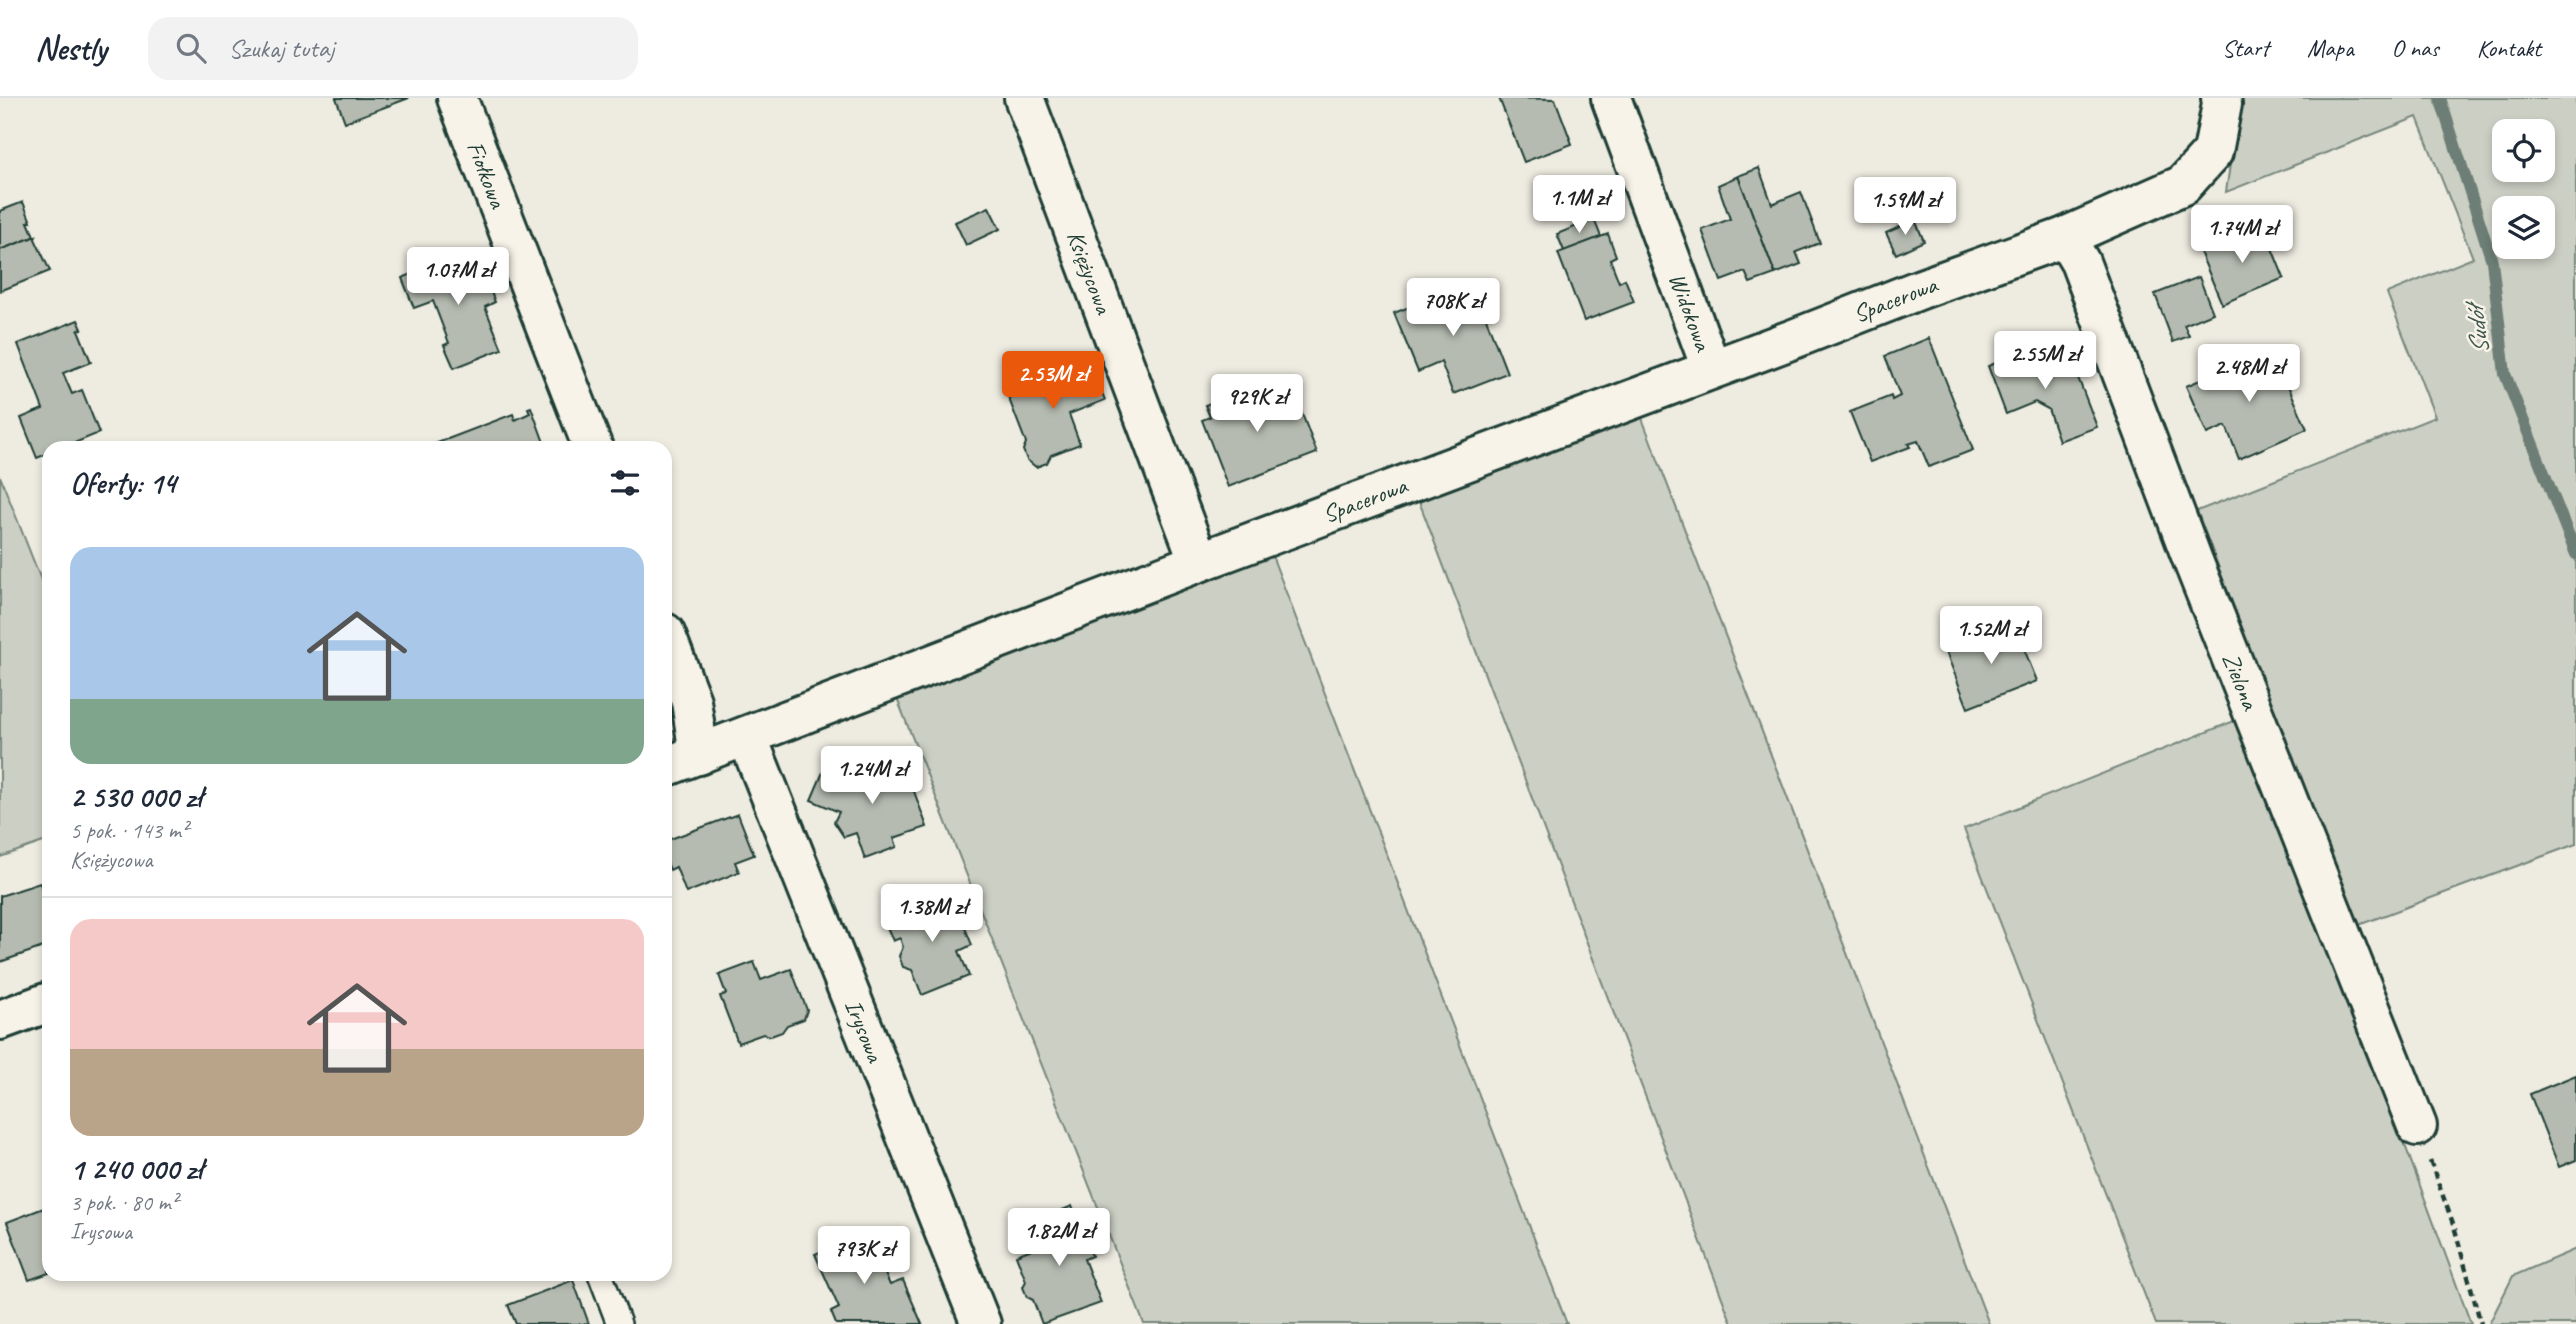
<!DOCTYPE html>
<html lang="pl">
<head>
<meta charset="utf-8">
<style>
	:root { --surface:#fff; --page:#f2f2f3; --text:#1f2937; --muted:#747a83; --line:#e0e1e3; --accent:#ea580c }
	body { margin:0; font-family:Caveat,sans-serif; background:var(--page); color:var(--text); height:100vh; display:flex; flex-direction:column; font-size:26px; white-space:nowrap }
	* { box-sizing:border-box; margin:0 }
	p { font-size:23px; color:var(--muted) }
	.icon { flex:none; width:38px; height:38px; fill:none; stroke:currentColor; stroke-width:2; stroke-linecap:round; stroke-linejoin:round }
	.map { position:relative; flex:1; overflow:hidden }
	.drawer { position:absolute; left:42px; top:343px; width:630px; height:840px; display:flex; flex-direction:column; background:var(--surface); border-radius:21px; box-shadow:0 4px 10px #0003 }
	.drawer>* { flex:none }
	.controls { position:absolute; left:2492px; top:21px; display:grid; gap:14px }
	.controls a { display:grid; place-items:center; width:63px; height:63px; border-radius:14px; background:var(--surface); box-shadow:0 4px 10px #0003; font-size:35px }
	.price { position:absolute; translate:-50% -60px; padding:0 16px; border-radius:7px; background:#fff; color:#222; font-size:23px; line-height:46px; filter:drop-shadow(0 2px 4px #0008) }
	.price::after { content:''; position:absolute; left:50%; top:42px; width:21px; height:16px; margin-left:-10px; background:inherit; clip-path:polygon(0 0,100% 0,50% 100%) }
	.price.current { background:var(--accent); color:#fff }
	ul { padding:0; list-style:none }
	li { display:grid; align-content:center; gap:14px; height:371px; padding:0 28px }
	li+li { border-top:2px solid var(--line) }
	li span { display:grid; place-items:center; height:217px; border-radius:21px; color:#555 }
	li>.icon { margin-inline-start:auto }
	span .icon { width:126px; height:126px; fill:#fffc; stroke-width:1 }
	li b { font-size:30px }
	h2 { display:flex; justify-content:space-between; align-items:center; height:84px; padding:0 28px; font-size:30px }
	header { display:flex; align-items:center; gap:42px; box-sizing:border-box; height:98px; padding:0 35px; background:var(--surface); border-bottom:2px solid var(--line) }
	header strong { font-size:33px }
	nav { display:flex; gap:38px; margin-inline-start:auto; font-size:24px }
	.search { width:490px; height:63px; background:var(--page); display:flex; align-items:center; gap:18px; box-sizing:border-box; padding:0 24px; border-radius:21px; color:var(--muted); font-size:26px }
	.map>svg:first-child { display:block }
	.green { fill:#cccfc4; stroke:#76867c; stroke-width:2; fill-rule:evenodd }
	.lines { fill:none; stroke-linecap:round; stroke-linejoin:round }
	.stream { stroke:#6c7e74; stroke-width:12 }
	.building { fill:#b5bbb0; stroke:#1f3d34; stroke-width:2 }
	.service-casing { stroke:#1f3d34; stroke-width:28 }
	.minor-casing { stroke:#1f3d34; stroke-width:44 }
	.path { stroke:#1f3d34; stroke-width:4.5; stroke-dasharray:7 5; stroke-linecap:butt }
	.service { stroke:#f7f3e8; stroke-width:23 }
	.minor { stroke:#f7f3e8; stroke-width:38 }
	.labels { text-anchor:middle; stroke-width:5; stroke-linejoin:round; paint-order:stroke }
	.street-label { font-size:24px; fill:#1f3d34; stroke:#f7f3e8 }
	.water-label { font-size:26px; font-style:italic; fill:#3f584f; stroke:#f7f3e8 }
</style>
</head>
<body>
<header>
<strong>Nestly</strong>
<div class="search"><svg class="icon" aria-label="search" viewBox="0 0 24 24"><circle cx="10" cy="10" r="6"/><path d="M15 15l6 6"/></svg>Szukaj tutaj</div>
<nav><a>Start</a><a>Mapa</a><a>O nas</a><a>Kontakt</a></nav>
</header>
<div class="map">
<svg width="2576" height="1226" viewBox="0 0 2576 1226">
	<rect width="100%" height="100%" fill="#eeece1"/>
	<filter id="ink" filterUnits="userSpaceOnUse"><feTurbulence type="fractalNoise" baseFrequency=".0143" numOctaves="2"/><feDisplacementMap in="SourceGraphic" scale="14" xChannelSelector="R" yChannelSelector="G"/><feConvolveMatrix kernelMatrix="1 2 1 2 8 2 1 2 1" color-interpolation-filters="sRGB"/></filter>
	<g filter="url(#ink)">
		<g class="green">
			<path d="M2238,0H2576V746L2356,828L2197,413L2435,319L2387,195L2473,160L2417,19L2226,94L2239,5ZM2504,33H2543V72H2504ZM2504,110H2543V149H2504Z"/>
			<polygon points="1640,315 1989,1226 1732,1226 1417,398"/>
			<polygon points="0,378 49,502 49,742 0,759"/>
			<polygon points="1271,455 1567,1226 1144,1226 896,598"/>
			<polygon points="2244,619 2350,898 2471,1226 2156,1226 1964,731"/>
			<polygon points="2576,1151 2576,1226 2489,1226 2513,1178"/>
		</g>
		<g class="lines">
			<polyline class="stream" points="2440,0 2492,163 2505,276 2576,456"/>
		</g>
		<g class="building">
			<polygon points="336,0 409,0 345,24"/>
			<polygon points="1499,0 1555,1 1572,46 1524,64"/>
			<polygon points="1759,70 1772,106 1801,94 1820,145 1796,154 1801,166 1775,176 1738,78"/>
			<polygon points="1738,78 1775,176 1750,185 1745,174 1721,183 1702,132 1730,121 1718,87"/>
			<polygon points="23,104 31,124 28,124 34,138 36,138 0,152 0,113"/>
			<polygon points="989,109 1000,131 966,147 955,124"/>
			<polygon points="1594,121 1601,139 1564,153 1557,136"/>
			<polygon points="1915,122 1924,143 1896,156 1886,135"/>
			<polygon points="2263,128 2284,180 2222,206 2200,154"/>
			<polygon points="1608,136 1616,158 1610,161 1619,184 1625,181 1634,204 1584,223 1558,155"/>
			<polygon points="36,138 35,141 50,173 0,193 0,152"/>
			<polygon points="467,154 477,180 484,177 495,204 485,209 502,251 454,270 444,247 449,245 433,203 414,210 402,180"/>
			<polygon points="2199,179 2213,215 2184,227 2189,238 2173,244 2155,196"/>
			<polygon points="1472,184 1507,275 1453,296 1441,264 1418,274 1394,215"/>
			<polygon points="78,222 82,231 78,232 91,264 63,275 72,296 82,292 99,335 62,350 49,350 49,355 37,360 21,320 43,311 18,246"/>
			<polygon points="1929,240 1973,352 1929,369 1918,343 1908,346 1910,349 1870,364 1850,314 1891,298 1892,302 1900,298 1885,258"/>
			<polygon points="2067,251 2097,329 2059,343 2048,311 2035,304 2006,316 1988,268 2021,255 2025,266"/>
			<polygon points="2272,251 2307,331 2239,361 2226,328 2207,336 2186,288"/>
			<polygon points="1090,265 1105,302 1069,316 1080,346 1051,357 1047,365 1036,369 1027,362 1023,352 1026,345 1006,293"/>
			<polygon points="1291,287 1317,355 1228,389 1202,322 1210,319 1205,307 1249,290 1253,302"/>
			<polygon points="531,309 546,350 434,350 432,347 513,316 515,322 530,315 528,310"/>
			<polygon points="2014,526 2037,583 1968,610 1946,554"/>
			<polygon points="904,666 927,729 894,740 897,749 865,761 856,735 844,739 834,724 839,714 811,702 826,667 859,681 861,676 872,672 881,675"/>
			<polygon points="738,716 754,757 735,764 739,774 686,795 676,769 670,772 665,760 665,743"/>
			<polygon points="40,785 49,813 49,847 0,864 0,798"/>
			<polygon points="953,800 972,847 959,853 969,878 922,897 912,872 903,869 899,858 903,849 900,840 893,843 884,822 920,808 922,813"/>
			<polygon points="754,864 761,882 791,871 807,912 804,921 787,927 782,934 771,938 763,936 738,945 720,898 726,896 719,877"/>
			<polygon points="2576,977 2576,1062 2559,1069 2530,996"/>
			<polygon points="49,1108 49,1175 29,1182 7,1124"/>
			<polygon points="1072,1108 1092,1158 1084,1161 1101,1205 1042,1226 1033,1202 1027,1199 1023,1189 1026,1183 1016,1157 1042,1147 1033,1124"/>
			<polygon points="866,1134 890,1187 903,1182 922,1226 836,1226 831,1214 839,1210 815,1156"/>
			<polygon points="573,1182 589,1226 516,1226 508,1207"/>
		</g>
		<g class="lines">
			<defs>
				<polyline id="service" points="600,1176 619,1226"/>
				<g id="minor">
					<path id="s1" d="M457,0L593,350"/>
					<path id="s2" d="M1024,0L1199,464"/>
					<path id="s3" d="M1611,0L1711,270"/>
					<path id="s4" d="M2065,139L2080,164L2193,463L2417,1028"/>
					<polyline points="665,535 691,603 699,657"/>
					<path id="s5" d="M747,638L981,1226"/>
					<path id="s6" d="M665,669L1199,464L1796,240L1921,191L2065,139L2183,87L2213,54L2222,6L2221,0"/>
					<polyline points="0,922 49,904"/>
				</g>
			</defs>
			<use href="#service" class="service-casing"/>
			<use href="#minor" class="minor-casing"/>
			<polyline class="path" points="2430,1063 2454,1128 2481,1226"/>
			<use href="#service" class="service"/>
			<use href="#minor" class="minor"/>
		</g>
	</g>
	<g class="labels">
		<g class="street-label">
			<text dy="8" stroke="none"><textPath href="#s1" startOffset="82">Fiołkowa</textPath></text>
			<text dy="8" stroke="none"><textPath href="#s2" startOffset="186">Księżycowa</textPath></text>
			<text dy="8" stroke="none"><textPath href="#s6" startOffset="1316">Spacerowa</textPath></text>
			<text dy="8" stroke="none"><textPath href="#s3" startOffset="228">Widokowa</textPath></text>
			<text dy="8" stroke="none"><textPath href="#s6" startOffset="749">Spacerowa</textPath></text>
			<text dy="8" stroke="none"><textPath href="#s4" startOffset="478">Zielona</textPath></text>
			<text dy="8" stroke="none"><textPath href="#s5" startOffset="317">Irysowa</textPath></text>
		</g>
		<g class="water-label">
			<text transform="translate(2477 233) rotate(-97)" y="9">Sudół</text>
		</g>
	</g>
</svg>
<div class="controls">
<a><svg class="icon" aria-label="locate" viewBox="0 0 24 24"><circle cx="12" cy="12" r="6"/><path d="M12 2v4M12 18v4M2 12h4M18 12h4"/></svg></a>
<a><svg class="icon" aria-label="layers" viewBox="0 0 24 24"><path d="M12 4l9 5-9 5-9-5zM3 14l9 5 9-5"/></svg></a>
</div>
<b class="price" style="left:1579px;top:137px">1.1M zł</b>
<b class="price" style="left:1905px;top:139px">1.59M zł</b>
<b class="price" style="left:2242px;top:167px">1.74M zł</b>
<b class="price" style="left:458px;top:209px">1.07M zł</b>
<b class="price" style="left:1453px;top:240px">708K zł</b>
<b class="price" style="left:2045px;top:293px">2.55M zł</b>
<b class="price" style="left:2249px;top:306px">2.48M zł</b>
<b class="price current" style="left:1053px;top:313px">2.53M zł</b>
<b class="price" style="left:1257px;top:336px">929K zł</b>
<b class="price" style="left:1991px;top:568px">1.52M zł</b>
<b class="price" style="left:872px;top:708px">1.24M zł</b>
<b class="price" style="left:932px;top:846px">1.38M zł</b>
<b class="price" style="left:1059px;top:1170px">1.82M zł</b>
<b class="price" style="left:864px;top:1188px">793K zł</b>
<section class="drawer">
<h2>Oferty: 14<svg class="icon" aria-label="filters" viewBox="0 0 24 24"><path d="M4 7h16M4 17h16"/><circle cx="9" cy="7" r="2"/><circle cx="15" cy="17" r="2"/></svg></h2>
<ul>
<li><span style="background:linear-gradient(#a9c7e8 70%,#7fa58c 0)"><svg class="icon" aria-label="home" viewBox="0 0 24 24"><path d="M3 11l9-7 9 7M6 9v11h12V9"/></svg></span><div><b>2 530 000 zł</b><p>5 pok. · 143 m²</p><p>Księżycowa</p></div></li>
<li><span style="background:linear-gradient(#f6c9c9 60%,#b9a48a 0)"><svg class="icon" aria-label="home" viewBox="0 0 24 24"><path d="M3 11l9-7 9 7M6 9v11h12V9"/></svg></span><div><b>1 240 000 zł</b><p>3 pok. · 80 m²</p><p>Irysowa</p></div></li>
</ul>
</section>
</div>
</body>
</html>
